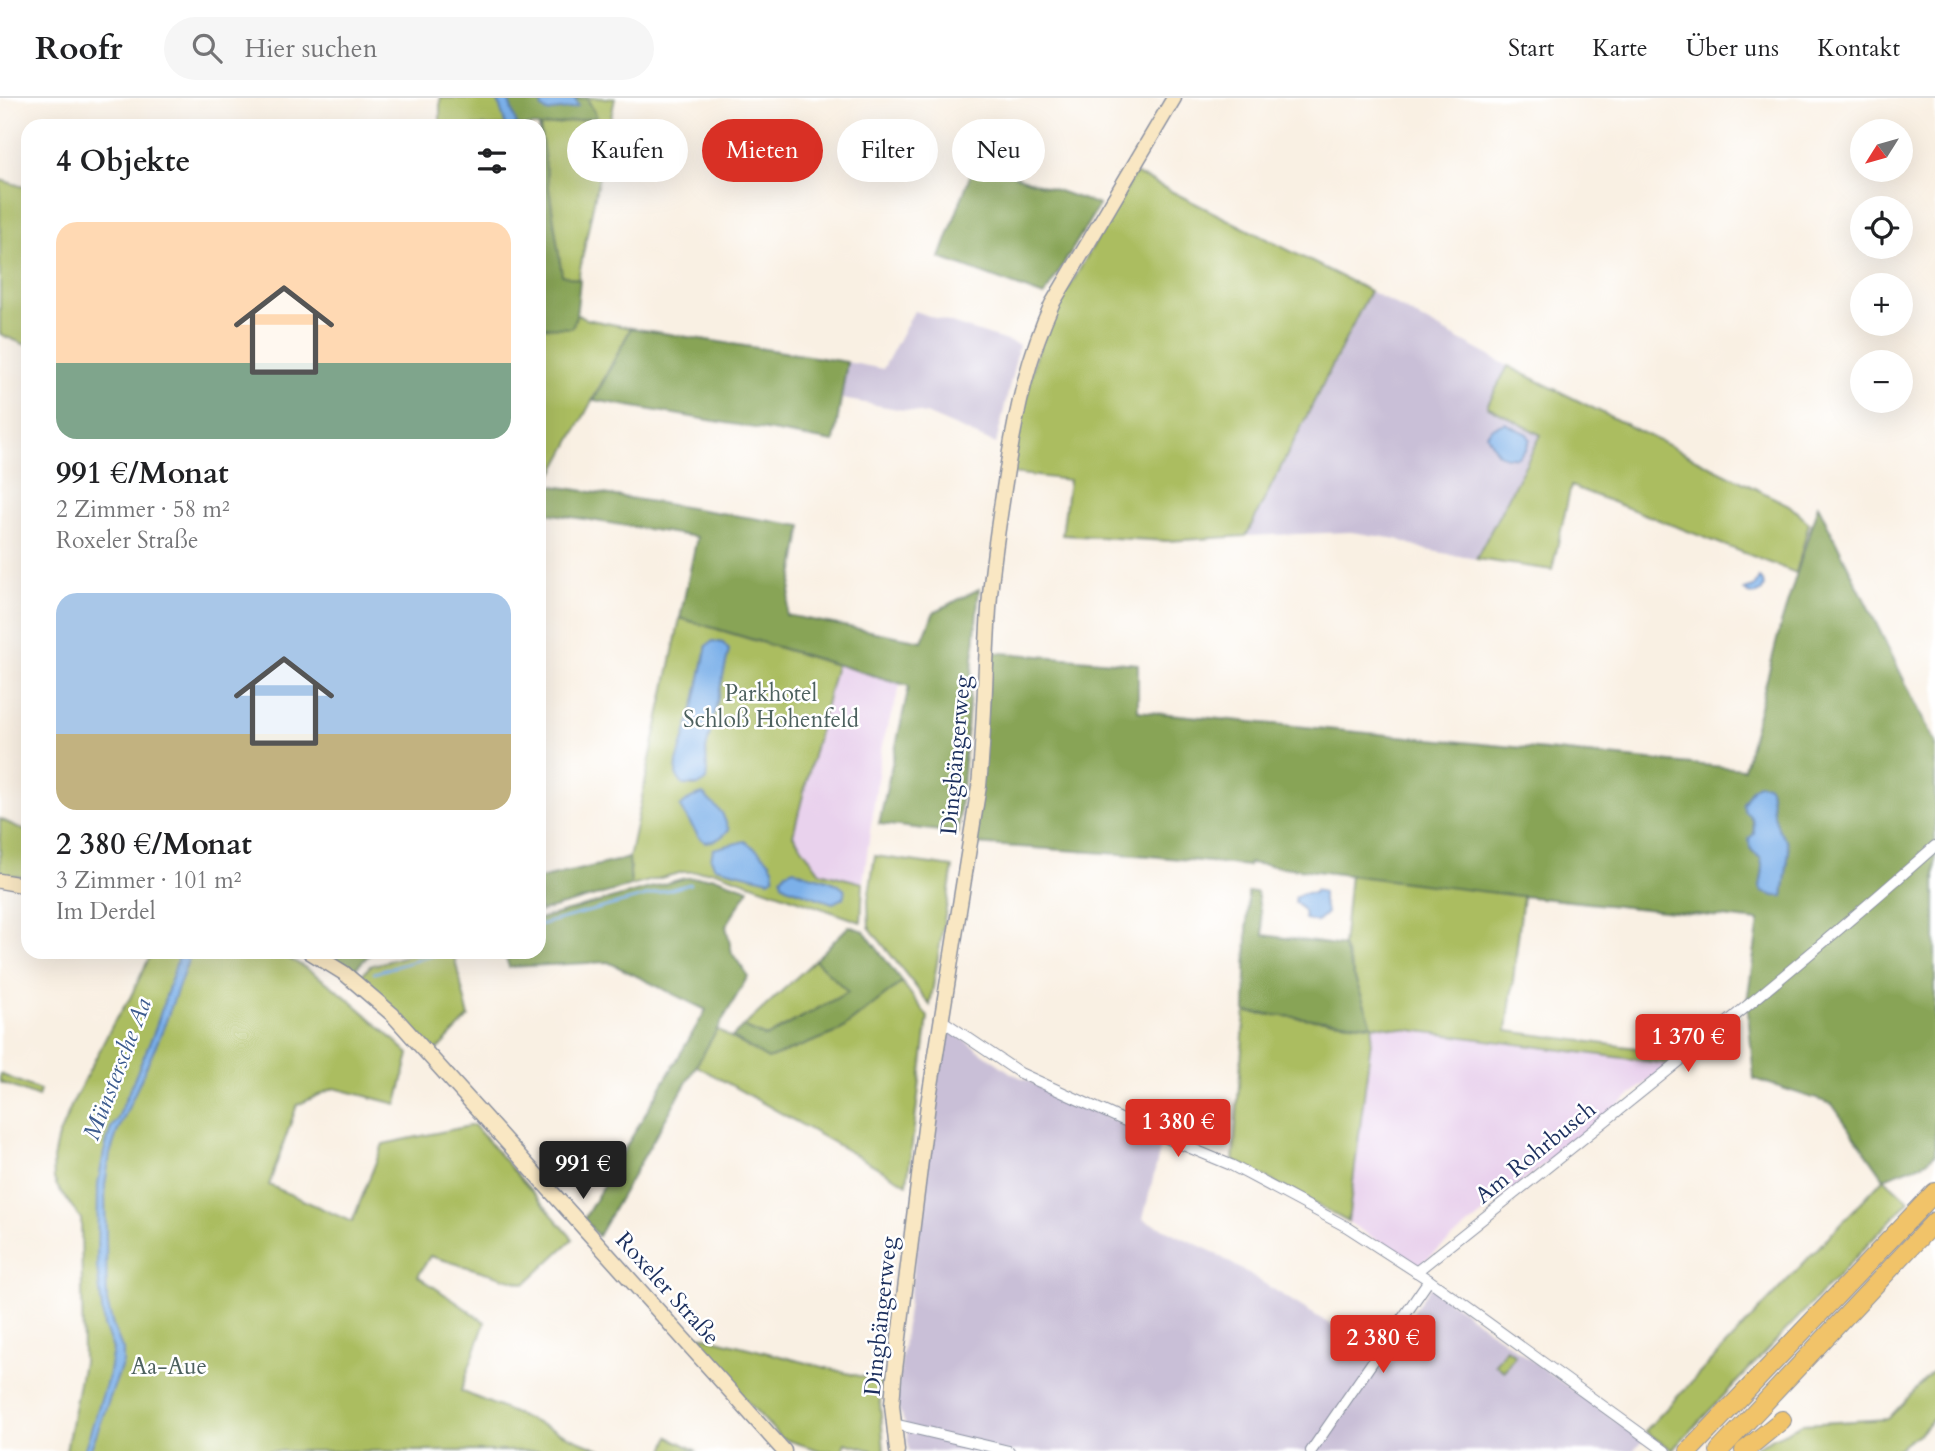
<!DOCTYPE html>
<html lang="de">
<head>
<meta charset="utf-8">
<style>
	:root { --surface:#fff; --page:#f6f6f6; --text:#202124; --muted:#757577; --line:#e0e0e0; --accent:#d93025 }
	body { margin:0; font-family:Cardo,serif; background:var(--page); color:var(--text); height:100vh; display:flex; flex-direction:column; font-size:26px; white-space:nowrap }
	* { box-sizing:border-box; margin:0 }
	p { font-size:23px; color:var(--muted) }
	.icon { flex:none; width:38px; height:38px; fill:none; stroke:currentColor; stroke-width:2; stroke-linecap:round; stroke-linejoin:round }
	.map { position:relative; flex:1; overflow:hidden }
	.details { position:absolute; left:21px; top:21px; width:525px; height:840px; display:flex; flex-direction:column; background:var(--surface); border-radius:21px; box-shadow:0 7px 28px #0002 }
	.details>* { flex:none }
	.banner { position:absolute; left:567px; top:21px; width:665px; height:63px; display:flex; gap:14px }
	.needle { width:46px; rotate:233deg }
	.controls { position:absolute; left:1850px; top:21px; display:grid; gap:14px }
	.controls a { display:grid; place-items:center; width:63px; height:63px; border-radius:50%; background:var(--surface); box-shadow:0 7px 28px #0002; font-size:35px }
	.price { position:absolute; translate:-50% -60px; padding:0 16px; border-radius:7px; background:var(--accent); color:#fff; font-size:23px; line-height:46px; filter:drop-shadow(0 2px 4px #0008) }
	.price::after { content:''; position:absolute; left:50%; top:42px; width:21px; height:16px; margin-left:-10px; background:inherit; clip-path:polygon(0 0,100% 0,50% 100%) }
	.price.selected { background:#222; color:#fff }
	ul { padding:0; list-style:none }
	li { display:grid; align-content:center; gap:14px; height:371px; padding:0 35px }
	li span { display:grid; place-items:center; height:217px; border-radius:21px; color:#555 }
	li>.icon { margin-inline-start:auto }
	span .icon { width:126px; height:126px; fill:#fffc; stroke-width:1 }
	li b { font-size:30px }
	h2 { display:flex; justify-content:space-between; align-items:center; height:84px; padding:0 35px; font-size:30px }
	.chip { padding:0 24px; border-radius:32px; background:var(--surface); box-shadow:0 7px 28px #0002; font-size:24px; line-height:63px }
	.chip.selected { background:var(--accent); color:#fff }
	header { display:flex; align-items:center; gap:42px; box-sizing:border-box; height:98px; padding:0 35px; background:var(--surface); border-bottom:2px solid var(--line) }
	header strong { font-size:33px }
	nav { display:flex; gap:38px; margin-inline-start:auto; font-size:24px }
	.search { width:490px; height:63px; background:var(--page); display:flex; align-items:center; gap:18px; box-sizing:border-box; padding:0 24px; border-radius:38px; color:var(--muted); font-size:26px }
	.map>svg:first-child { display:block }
	.built { fill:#e9d2ed }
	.industrial { fill:#c9bfd7 }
	.green { fill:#abbd61; stroke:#637660; stroke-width:2; fill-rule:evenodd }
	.forest { fill:#88a457; stroke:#526a5a; stroke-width:2; fill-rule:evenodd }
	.water { fill:#7bb0e9; stroke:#4b70a4; stroke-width:2 }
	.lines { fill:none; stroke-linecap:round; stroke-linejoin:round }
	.stream { stroke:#7bb0e9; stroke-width:2.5 }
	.street-casing { stroke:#8a90a0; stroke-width:12 }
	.secondary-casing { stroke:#8a90a0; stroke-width:17 }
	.highway-casing { stroke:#8a90a0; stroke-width:20 }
	.street { stroke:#fff; stroke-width:10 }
	.secondary { stroke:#f9e7c3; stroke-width:14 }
	.highway { stroke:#f1c369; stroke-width:18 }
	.labels { text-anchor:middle; stroke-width:5; stroke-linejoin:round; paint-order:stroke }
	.park-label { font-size:23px; fill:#4d615f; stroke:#fff }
	.street-label { font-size:23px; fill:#1b2f5e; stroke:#fff }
	.water-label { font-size:24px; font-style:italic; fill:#3d5c8f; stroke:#fff }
</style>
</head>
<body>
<header>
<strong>Roofr</strong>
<div class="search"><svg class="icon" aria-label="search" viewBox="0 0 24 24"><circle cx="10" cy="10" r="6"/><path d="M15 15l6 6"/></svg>Hier suchen</div>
<nav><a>Start</a><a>Karte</a><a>Über uns</a><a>Kontakt</a></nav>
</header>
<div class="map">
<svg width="1935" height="1353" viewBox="0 0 1935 1353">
	<rect width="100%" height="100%" fill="#fff"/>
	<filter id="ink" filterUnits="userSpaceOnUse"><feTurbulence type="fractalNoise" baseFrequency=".0143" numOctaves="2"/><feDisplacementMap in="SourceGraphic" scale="14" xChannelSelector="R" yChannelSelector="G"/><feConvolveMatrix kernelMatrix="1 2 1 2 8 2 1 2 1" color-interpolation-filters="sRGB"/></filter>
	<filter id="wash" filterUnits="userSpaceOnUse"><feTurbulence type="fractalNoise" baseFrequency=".00686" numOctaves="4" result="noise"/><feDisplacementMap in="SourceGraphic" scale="28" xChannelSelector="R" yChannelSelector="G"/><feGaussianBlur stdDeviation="1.57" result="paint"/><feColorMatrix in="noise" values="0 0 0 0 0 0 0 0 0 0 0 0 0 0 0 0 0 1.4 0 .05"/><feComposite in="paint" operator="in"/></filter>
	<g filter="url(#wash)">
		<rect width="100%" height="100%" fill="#f9f0e3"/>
		<g class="built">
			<polygon points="836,567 901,585 882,647 863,785 820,774 793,737"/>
			<polygon points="1372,927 1669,966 1418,1168 1348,1124"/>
		</g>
		<g class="industrial">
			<polygon points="1370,193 1508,268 1487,308 1541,337 1476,461 1426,452 1397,441 1351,434 1246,438"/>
			<polygon points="914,213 1019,247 996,346 926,316 842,301 847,264 883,271"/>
			<polygon points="944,928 1011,975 1162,1044 1143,1121 1213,1154 1383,1259 1430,1189 1643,1343 1633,1353 909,1353 906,1328 896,1305"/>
		</g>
		<g class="green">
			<polygon points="440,0 615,0 571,215 584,219 586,221 631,230 549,383 541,414 546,415 539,433 539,28 440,28"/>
			<polygon points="1135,75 1370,193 1246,438 1167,443 1062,437 1069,382 1011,375 1035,259 1058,209"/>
			<polygon points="0,82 28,90 28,248 0,236"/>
			<polygon points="1508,268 1789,407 1809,425 1796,475 1571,388 1552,472 1476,461 1541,337 1487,308"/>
			<path d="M680,520L836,567L793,737L820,774L863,785L861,824L715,773L683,774L631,788L629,760ZM707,547L706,682L699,687L692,688L695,604ZM745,743L770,764L752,777L731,773L713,751Z"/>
			<polygon points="0,721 28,734 28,780 0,775"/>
			<polygon points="875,758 953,769 930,907 869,829 868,802"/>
			<polygon points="1350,776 1523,798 1507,933 1682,956 1669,966 1373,927 1348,1124 1233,1062 1245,914 1372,927 1343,848"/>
			<path d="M152,854L278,855C329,879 368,918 409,956L397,1006L334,990L297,1007L269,1087L352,1124L383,1046L474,1027L573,1141L525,1186L430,1158L418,1178L485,1224L461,1293L604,1353H66L83,1264L81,1121L57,1088L54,1081L53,1061L57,1042L72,1006L114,924L130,900Z"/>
			<polygon points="420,854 453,854 469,919 434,955 359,880 370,868"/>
			<polygon points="815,862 849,894 766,939 743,929"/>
			<polygon points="902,884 928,919 907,1086 695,967 716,931 768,961 838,934"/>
			<polygon points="0,976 40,992 38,999 0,984"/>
			<polygon points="1884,1080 1909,1103 1672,1352 1645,1333"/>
			<polygon points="682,1233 882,1284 880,1305 884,1353 874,1353 845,1345 842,1353 821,1353 781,1340"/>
			<polygon points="1506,1251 1515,1257 1504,1273 1495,1266"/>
			<polygon points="1935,1271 1935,1319 1921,1334 1896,1352 1890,1353 1750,1353 1755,1349 1802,1326 1888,1321"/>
			<polygon points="669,1339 697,1353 664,1353"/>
		</g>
		<g class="forest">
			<polygon points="503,0 587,0 597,19 540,29 562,177 580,182 576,219 572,230 539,229 539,28 512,28"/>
			<polygon points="975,64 1099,107 1044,198 940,160"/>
			<polygon points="631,230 847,264 834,344 594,302"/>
			<polygon points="539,381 548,387 802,428 786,517 922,543 934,514 979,491 958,735 879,726 909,588 680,520 697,439 539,414"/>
			<path d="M1818,407L1935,645V1056L1927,1064L1884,1080L1832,1006L1754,981L1747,903L1759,823L1512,797L1249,765L1248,768L1149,758L974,746L990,554L1138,566V613L1744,671L1781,526ZM1770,690L1773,714L1779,733L1787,743L1789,753L1783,798H1775L1763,794L1760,789L1763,772L1761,760L1752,754C1755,733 1756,724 1743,706L1752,691Z"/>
			<polygon points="629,760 631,788 539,814 539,781"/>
			<polygon points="714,779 749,791 726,828 732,855 748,878 598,1138 584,1121 706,912 608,864 509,869 504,854 539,854 539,821 685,780"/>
			<polygon points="1248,794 1257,794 1264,837 1343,848 1372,927 1245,914"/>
			<polygon points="849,828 864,833 902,884 838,934 768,961 732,939 743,929 766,939 848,894 815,862"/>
			<polygon points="320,854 372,854 353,873"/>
		</g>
		<g class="water">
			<polygon points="497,0 508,0 517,28 506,28"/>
			<path d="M540,0H575L578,8C569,13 556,11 547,14L542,10Z"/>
			<polygon points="539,92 545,124 544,156 539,183"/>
			<path d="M1505,325L1527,336L1530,341L1526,351L1518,359C1497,361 1496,354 1487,336L1492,330Z"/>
			<path d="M1759,480L1763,483C1766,494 1758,498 1748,496L1744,492L1754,489Z"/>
			<path d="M713,543L723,545L729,552L706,652C706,663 708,672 706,682L700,687H683L676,677L677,664L695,604L707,547Z"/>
			<path d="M1758,686L1767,687L1770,690L1773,714L1779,733L1787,743L1789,753L1783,798H1775L1762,794L1760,789L1763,772L1761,760C1752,754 1749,751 1749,740L1754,736C1754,726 1754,719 1745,714L1743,706L1752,691Z"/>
			<path d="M703,696L722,715L729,732C722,739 716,744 705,744L699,739L680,709L691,700Z"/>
			<path d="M745,743C756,752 776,762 774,779L769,782L715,769L711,761L713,751Z"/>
			<path d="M794,771C811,781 830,778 845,792L843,800L833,805L786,789L782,785L781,780L786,774Z"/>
			<path d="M1315,792L1323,794V804L1327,815L1317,824L1305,821L1304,813L1295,804V800C1301,795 1306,794 1314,795Z"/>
			<polygon points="180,854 191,854 162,934 117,1035 110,1056 105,1087 107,1204 113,1228 123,1252 123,1264 90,1353 84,1353 108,1280 113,1251 104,1228 97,1169 98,1086 104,1054 111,1030 117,1022 155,932"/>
		</g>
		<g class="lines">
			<g class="stream">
				<polyline points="539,827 690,786"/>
				<polyline points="374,875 444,854"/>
			</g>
		</g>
	</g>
	<g filter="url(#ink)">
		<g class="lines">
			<defs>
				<g id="street">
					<polyline points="940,921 1020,975 1123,1022 1231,1067 1347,1129 1429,1182 1665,1353"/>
					<path d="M1416,1174C1591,1034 1768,896 1935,748"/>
					<polyline points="894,1326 1009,1353"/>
					<polyline points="1311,1353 1429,1182"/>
				</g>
				<g id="secondary">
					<polyline points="0,783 28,788"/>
					<polyline points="310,854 344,875 392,916 784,1353"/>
					<path d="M897,1353L892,1307L894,1280L928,1006L979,688C985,625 985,561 990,497C994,452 1001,409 1008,365C1017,310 1029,256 1052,206L1174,0"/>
				</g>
				<g id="highway">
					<polyline points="1689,1353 1935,1094"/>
					<polyline points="1719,1353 1935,1123"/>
					<polyline points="1744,1353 1782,1322"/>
				</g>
			</defs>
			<use href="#street" class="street-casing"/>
			<use href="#secondary" class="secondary-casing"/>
			<use href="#highway" class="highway-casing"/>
			<use href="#street" class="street"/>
			<use href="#secondary" class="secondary"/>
			<use href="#highway" class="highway"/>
		</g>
	</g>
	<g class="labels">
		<g class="park-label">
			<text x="771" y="603">Parkhotel<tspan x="771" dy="26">Schloß Hohenfeld</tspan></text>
			<text x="169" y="1276">Aa-Aue</text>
		</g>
		<g class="street-label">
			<text transform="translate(955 657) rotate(-85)" y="8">Dingbängerweg</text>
			<text transform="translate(1535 1054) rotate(-39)" y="8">Am Rohrbusch</text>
			<text transform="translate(668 1190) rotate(48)" y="8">Roxeler Straße</text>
			<text transform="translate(880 1218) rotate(-84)" y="8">Dingbängerweg</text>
		</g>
		<g class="water-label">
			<text transform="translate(117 971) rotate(-69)" y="8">Münstersche Aa</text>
		</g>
	</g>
</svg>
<div class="controls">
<a><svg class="needle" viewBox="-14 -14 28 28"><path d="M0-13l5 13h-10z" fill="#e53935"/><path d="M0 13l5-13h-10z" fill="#757577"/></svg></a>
<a><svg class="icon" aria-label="locate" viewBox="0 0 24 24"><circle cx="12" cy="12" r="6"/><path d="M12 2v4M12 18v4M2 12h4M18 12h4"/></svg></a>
<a>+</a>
<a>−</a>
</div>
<b class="price" style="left:1688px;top:976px">1 370 €</b>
<b class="price" style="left:1178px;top:1061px">1 380 €</b>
<b class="price selected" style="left:583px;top:1103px">991 €</b>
<b class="price" style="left:1383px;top:1277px">2 380 €</b>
<div class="banner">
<a class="chip">Kaufen</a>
<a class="chip selected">Mieten</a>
<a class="chip">Filter</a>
<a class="chip">Neu</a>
</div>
<section class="details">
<h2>4 Objekte<svg class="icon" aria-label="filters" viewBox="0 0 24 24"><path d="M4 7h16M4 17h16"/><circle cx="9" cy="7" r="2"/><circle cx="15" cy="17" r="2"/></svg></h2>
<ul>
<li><span style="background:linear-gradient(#ffd9b3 65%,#7fa58c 0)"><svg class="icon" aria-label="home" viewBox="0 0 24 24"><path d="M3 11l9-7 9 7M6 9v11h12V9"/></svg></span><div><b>991 €/Monat</b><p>2 Zimmer · 58 m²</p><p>Roxeler Straße</p></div></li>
<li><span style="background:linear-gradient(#a9c7e8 65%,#c2b280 0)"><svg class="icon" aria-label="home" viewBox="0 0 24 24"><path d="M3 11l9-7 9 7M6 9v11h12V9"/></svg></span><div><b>2 380 €/Monat</b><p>3 Zimmer · 101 m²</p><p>Im Derdel</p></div></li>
</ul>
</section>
</div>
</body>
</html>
